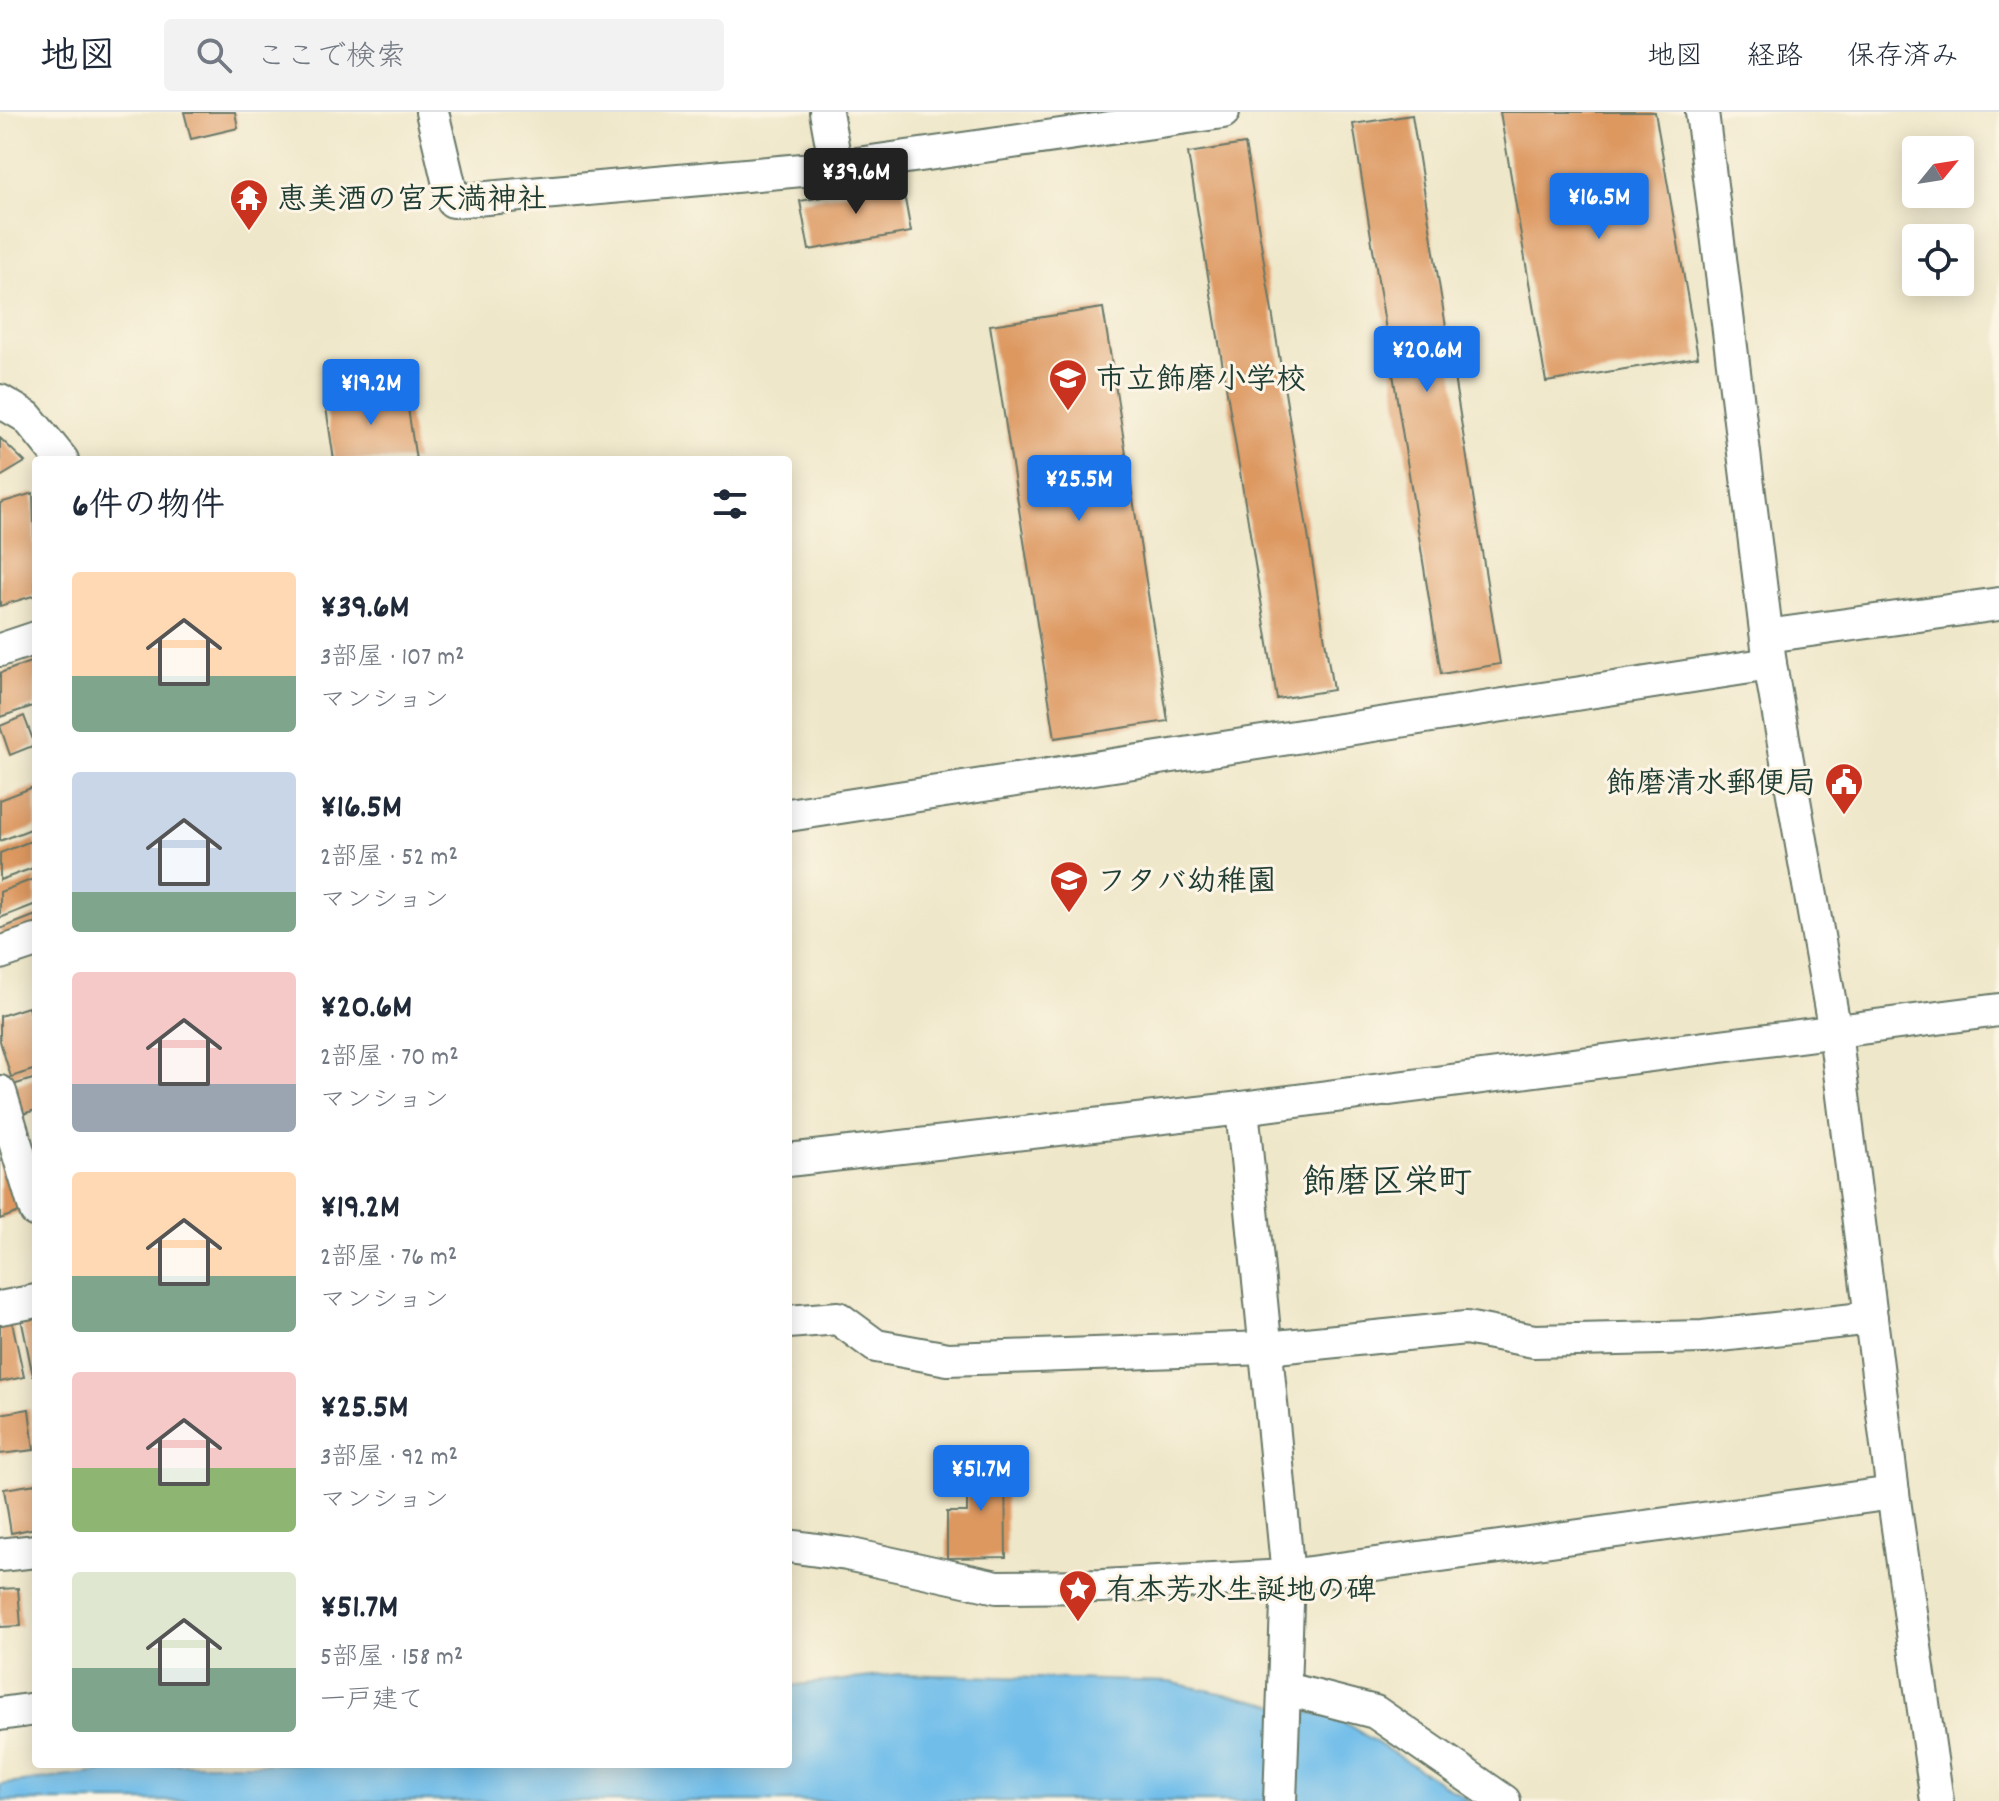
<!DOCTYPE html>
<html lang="ja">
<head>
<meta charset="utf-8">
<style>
	:root { --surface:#fff; --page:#f2f2f3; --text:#1f2937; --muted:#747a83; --line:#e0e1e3; --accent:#1a73e8 }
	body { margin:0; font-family:Dekko,"Klee One",sans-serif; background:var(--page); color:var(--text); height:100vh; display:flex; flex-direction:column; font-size:30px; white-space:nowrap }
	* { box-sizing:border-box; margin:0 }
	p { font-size:26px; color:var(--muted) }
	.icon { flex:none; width:44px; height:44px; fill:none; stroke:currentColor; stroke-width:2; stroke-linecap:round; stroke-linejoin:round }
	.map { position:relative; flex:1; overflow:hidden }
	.details { position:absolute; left:32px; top:344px; width:760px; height:1312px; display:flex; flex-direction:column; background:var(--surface); border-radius:8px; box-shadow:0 4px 20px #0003 }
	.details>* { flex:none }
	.needle { width:52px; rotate:60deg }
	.buttons { position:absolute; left:1902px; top:24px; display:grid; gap:16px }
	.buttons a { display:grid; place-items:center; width:72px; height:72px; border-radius:8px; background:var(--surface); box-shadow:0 4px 20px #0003; font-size:40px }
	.price { position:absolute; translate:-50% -68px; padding:0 18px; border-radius:8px; background:var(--accent); color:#fff; font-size:26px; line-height:52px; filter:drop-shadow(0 2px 4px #0008) }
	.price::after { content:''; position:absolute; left:50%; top:48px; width:24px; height:18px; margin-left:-12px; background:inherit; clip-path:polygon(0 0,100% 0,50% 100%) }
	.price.active { background:#222; color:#fff }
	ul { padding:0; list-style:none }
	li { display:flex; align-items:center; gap:24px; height:200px; padding:0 40px }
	li span { display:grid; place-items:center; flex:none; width:224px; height:160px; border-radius:8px; color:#555 }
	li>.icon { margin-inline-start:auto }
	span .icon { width:96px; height:96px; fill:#fffc; stroke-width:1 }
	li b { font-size:34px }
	h2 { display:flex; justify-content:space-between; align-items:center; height:96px; padding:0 40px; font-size:34px }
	header { display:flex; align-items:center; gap:48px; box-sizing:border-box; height:112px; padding:0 40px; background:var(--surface); border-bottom:2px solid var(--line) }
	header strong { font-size:38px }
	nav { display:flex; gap:44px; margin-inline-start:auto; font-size:28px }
	.search { width:560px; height:72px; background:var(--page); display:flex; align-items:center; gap:20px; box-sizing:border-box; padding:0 28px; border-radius:8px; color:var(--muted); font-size:30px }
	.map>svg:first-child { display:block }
	.water { fill:#70bdea; stroke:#487d8f; stroke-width:2 }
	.building { fill:#dd9861 }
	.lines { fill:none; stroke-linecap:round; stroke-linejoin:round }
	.minor-casing { stroke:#687868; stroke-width:36 }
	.minor { stroke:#fff; stroke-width:32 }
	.labels { text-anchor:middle; stroke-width:6; stroke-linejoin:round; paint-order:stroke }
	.poi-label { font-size:30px; font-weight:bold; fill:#1f3d34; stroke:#fcf5e5; text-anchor:start }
	.quarter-label { font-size:34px; font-weight:bold; fill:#1f3d34; stroke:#fcf5e5 }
</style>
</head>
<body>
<header>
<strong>地図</strong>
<div class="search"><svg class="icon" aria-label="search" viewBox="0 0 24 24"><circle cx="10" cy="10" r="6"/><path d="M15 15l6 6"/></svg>ここで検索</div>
<nav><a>地図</a><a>経路</a><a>保存済み</a></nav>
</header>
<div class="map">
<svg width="1999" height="1689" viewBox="0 0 1999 1689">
	<rect width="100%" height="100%" fill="#fcf5e5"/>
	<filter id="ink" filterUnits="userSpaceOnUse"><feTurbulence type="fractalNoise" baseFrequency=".0125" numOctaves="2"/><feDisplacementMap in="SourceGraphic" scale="16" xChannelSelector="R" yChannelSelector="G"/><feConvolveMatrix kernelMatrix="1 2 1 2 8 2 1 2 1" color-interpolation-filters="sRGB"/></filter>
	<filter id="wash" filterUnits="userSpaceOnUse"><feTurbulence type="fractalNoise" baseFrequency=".006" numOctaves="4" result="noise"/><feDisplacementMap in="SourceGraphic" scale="32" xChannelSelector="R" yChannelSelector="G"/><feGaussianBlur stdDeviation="1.8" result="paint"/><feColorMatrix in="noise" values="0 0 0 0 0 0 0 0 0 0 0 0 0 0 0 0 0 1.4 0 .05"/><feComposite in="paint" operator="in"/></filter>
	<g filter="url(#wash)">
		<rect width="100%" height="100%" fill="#efe7c9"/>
		<polygon class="water" points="900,1562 1169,1570 1337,1606 1470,1689 0,1689 0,1673 161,1652 788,1652 788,1574"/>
		<g id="blocks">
			<g class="building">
				<polygon points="184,0 235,0 238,16 191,27"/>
				<polygon points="1500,0 1655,0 1698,245 1546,270"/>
				<polygon points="1412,3 1500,552 1441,562 1353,12"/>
				<polygon points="1245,32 1333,578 1277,587 1188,41"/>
				<polygon points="902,71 911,120 809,138 800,89"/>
				<polygon points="1103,196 1168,609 1055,626 990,213"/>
				<polygon points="405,277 416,348 334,348 325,289"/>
				<polygon points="0,326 25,350 0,365"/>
				<polygon points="33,381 36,483 0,494 0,391"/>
				<polygon points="36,548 36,593 0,605 0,561"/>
				<polygon points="24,604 35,633 10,643 0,614"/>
				<polygon points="36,674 36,715 0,729 0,688"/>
				<polygon points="36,727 36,755 0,768 0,741"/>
				<polygon points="36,766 36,792 0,806 0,780"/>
				<polygon points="36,803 36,821 0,834 0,817"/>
				<polygon points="28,895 36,923 36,957 11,965 0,929 0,904"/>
				<polygon points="36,966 36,998 22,1002 13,973"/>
				<polygon points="4,1048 22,1099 0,1107 0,1049"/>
				<polygon points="36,1204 36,1264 33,1264 21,1206"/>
				<polygon points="12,1210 24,1265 0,1270 0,1213"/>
				<polygon points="29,1297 34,1338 0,1342 0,1302"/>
				<polygon points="967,1345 1005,1346 1006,1445 947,1446 947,1400 967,1400"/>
				<polygon points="36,1372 36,1416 11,1421 4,1377"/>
				<polygon points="18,1476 21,1514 0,1515 0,1477"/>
			</g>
		</g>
	</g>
	<g filter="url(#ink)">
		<use href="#blocks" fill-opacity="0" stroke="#687868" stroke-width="2"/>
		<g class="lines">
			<defs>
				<g id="minor">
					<polyline points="432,0 453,89 836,55 1223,0"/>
					<polyline points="826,0 836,55"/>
					<polyline points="1702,0 1770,552 1835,920 1893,1381 1937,1689"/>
					<polyline points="0,289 27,305 62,348"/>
					<polyline points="1767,524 1999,492"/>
					<polyline points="0,538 36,526"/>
					<polyline points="788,703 1770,552"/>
					<polyline points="0,841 36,829"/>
					<polyline points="0,980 36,1099"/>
					<polyline points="1242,996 1288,1464 1280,1689"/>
					<polyline points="788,1048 1242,996 1999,898"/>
					<polyline points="0,1196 36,1189"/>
					<polyline points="788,1210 838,1206 876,1234 948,1247 1266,1236 1466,1216 1534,1229 1703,1225 1871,1206"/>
					<polyline points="788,1434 847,1442 997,1475 1102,1474 1288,1464 1893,1381"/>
					<polyline points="0,1443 36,1439"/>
					<polyline points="1286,1577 1375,1600 1504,1689"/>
					<polyline points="0,1602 36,1597"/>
				</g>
			</defs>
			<use href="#minor" class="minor-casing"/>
			<use href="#minor" class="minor"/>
		</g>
	</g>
	<defs>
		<symbol id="temple-pin" viewBox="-11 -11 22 30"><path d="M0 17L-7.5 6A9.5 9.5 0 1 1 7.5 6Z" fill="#c8321e" stroke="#fcf5e5"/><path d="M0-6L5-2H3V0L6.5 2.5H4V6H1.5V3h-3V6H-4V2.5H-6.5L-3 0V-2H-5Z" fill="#fff"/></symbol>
		<symbol id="school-pin" viewBox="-11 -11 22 30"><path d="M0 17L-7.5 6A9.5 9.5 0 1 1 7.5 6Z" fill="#c8321e" stroke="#fcf5e5"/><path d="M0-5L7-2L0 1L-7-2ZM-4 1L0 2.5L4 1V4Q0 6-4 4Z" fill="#fff"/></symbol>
		<symbol id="civic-pin" viewBox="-11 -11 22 30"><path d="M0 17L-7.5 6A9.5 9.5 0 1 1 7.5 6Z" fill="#c8321e" stroke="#fcf5e5"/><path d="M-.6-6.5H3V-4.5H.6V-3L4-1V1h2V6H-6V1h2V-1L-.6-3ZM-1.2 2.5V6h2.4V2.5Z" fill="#fff"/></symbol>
		<symbol id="sight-pin" viewBox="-11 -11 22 30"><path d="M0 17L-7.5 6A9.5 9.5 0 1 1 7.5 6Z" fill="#c8321e" stroke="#fcf5e5"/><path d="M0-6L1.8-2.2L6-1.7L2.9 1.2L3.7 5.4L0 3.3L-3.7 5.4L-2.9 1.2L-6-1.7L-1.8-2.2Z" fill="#fff"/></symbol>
	</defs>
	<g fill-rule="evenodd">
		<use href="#temple-pin" x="227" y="64" width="44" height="60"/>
		<use href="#school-pin" x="1046" y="244" width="44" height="60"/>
		<use href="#civic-pin" x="1822" y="648" width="44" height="60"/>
		<use href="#school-pin" x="1047" y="746" width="44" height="60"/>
		<use href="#sight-pin" x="1056" y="1455" width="44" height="60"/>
	</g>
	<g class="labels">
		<g class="poi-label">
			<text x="277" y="96">恵美酒の宮天満神社</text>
			<text x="1096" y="276">市立飾磨小学校</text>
			<text x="1816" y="680" text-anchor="end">飾磨清水郵便局</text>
			<text x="1097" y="778">フタバ幼稚園</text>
			<text x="1106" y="1487">有本芳水生誕地の碑</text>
		</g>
		<g class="quarter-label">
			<text x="1387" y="1080">飾磨区栄町</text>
		</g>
	</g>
</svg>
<div class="buttons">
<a><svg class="needle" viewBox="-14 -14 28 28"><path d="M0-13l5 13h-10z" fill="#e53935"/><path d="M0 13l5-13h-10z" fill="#747a83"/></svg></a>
<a><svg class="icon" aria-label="locate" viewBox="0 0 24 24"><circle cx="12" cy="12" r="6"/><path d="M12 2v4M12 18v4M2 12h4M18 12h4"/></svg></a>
</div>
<b class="price active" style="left:856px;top:104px">¥39.6M</b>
<b class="price" style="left:1599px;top:129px">¥16.5M</b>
<b class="price" style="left:1427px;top:282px">¥20.6M</b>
<b class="price" style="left:371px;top:315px">¥19.2M</b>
<b class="price" style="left:1079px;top:411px">¥25.5M</b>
<b class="price" style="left:981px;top:1401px">¥51.7M</b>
<section class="details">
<h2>6件の物件<svg class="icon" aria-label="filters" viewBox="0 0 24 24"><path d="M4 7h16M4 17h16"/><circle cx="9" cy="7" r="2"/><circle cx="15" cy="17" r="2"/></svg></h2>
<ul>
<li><span style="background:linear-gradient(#ffd9b3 65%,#7fa58c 0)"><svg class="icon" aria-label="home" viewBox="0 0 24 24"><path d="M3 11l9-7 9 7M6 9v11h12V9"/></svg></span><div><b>¥39.6M</b><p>3部屋 · 107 m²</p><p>マンション</p></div></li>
<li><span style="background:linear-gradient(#c9d6e8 75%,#7fa58c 0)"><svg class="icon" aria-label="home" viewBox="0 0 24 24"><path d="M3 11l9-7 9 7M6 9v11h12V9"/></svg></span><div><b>¥16.5M</b><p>2部屋 · 52 m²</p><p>マンション</p></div></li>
<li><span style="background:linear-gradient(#f6c9c9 70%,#9aa5b1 0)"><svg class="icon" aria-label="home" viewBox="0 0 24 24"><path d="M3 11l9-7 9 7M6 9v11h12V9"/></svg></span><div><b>¥20.6M</b><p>2部屋 · 70 m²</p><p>マンション</p></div></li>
<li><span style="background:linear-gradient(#ffd9b3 65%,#7fa58c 0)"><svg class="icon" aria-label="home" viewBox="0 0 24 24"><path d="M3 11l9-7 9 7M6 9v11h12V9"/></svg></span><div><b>¥19.2M</b><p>2部屋 · 76 m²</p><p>マンション</p></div></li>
<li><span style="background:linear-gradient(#f6c9c9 60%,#8fb573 0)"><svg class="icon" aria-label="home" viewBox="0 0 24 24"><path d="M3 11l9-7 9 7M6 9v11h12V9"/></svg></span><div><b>¥25.5M</b><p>3部屋 · 92 m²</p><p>マンション</p></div></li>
<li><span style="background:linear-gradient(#dfe7d0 60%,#7fa58c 0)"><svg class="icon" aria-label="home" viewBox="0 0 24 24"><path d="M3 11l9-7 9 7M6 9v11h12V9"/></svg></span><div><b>¥51.7M</b><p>5部屋 · 158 m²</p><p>一戸建て</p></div></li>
</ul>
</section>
</div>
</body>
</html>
